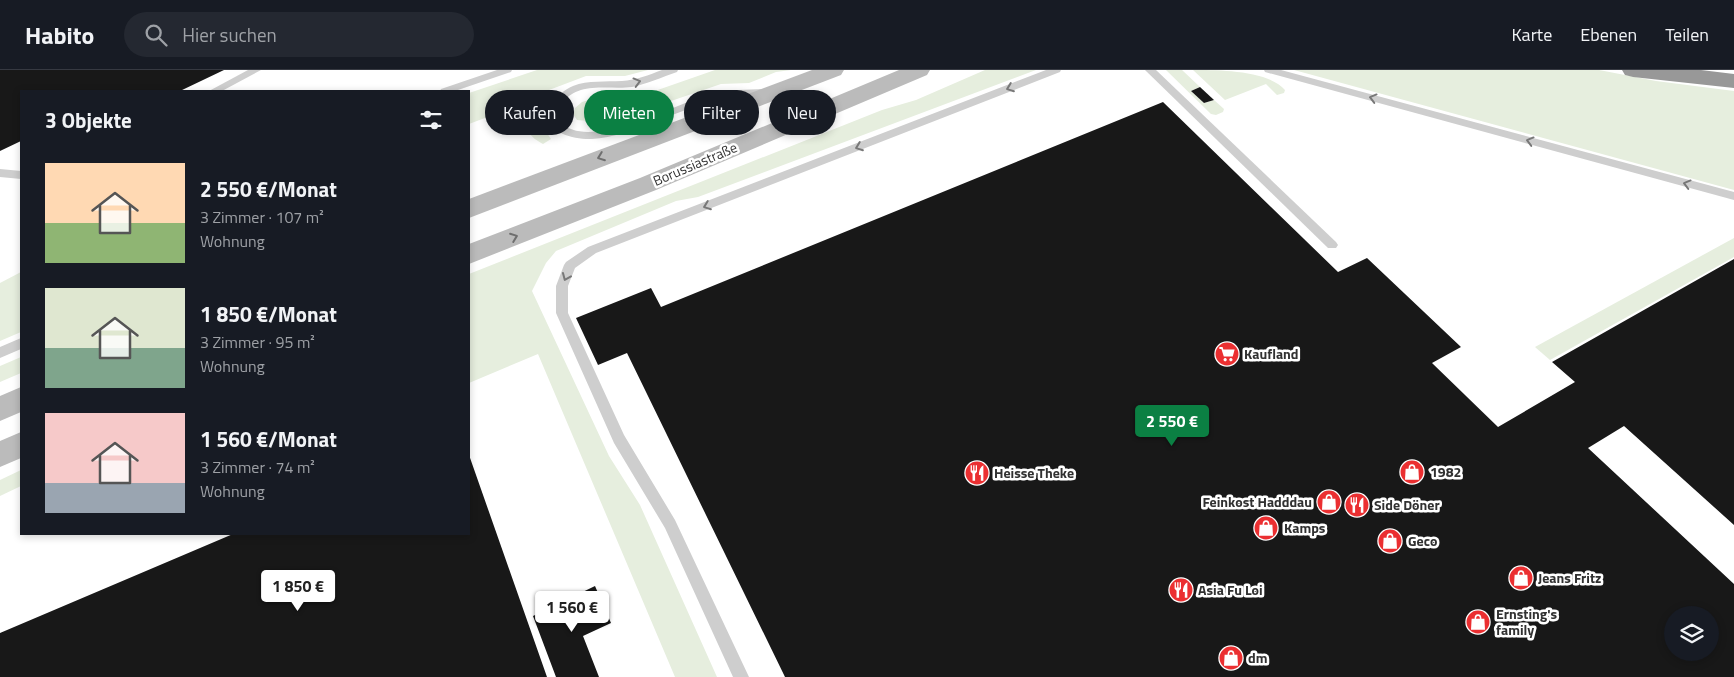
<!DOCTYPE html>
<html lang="de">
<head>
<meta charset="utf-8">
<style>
	:root { --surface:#171b24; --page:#242831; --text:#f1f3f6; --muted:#9ea1a6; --line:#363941; --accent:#0b8043 }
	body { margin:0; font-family:"Titillium Web",sans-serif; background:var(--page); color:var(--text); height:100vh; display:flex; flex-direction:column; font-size:19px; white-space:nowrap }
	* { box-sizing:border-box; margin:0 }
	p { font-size:16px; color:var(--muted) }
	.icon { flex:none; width:28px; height:28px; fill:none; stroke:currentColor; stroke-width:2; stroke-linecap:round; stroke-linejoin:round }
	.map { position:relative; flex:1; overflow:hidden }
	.panel { position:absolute; left:20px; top:20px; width:450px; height:445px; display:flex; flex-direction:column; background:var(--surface); border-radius:0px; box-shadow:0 2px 8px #0003 }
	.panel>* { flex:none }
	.top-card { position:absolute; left:485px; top:20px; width:475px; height:45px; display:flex; gap:10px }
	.tools { position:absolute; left:1664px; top:536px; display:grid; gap:10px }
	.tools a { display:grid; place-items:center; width:55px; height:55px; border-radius:50%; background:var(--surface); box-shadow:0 2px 8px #0003; font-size:25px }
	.price { position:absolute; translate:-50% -42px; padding:0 11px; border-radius:5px; background:#fff; color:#222; font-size:16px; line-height:32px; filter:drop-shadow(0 1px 2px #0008) }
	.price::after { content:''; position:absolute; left:50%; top:30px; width:15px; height:11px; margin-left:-8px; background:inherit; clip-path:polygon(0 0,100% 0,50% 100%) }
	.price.current { background:var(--accent); color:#fff }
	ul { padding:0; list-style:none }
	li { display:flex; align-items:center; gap:15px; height:125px; padding:0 25px }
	li span { display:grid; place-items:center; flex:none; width:140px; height:100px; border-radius:0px; color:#555 }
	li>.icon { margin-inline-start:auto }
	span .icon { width:60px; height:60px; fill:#fffc; stroke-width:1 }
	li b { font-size:21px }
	h2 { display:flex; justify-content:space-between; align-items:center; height:60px; padding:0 25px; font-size:21px }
	.tag { padding:0 18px; border-radius:22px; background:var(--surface); box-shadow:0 2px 8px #0003; font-size:18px; line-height:45px }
	.tag.current { background:var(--accent); color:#fff }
	header { display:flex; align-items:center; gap:30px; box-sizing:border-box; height:70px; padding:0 25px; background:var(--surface); border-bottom:1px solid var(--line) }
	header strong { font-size:24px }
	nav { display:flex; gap:28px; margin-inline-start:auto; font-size:18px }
	.search { width:350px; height:45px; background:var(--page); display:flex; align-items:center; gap:12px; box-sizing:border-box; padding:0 18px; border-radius:28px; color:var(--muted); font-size:19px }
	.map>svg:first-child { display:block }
	.green { fill:#e6eede }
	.building { fill:#181818; fill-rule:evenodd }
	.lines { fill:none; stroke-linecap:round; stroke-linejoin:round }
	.lane { fill:#cecece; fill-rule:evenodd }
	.secondary { fill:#bbb; fill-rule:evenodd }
	.highway { fill:#989898; fill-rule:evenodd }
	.oneway { stroke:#787878 }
	.oneway2 { stroke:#6f6f6f }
	.labels { text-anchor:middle; stroke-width:5; stroke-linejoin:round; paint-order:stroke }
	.street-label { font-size:14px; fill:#313131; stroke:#fff }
	.poi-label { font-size:14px; font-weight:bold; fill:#313131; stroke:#fff; text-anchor:start }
</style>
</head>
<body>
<header>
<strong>Habito</strong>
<div class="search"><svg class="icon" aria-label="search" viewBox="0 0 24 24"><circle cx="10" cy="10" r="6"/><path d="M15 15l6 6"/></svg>Hier suchen</div>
<nav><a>Karte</a><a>Ebenen</a><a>Teilen</a></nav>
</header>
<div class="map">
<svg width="1734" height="607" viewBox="0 0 1734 607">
	<rect width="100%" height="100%" fill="#fff"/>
	<g class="green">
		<polygon points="537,0 648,0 625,6 586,6 528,28 530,31 469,54 469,23"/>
		<polygon points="715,0 791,0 776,2 749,13 721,14 627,46 602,52 577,50 573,44 575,38 582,32 592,29 629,30"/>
		<polygon points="985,0 1036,0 698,127 676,131 556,181 546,193 532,221 609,386 640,435 717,607 675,607 538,284 469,313 469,204 882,40 916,30"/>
		<polygon points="1166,0 1182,0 1200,17 1191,21 1204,33 1214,30 1224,39 1223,42 1216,45 1211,44"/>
		<path d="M1193,0C1218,0 1268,0 1285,20L1284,23L1277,25L1266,14L1225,30Z"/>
		<polygon points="1294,0 1599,0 1656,11 1734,21 1734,120"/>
		<path d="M535,32H543C537,48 542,56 551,69L543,74C526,65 524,56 523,38Z"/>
		<polygon points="1734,168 1734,187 1550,290 1535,277"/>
		<polygon points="21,202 21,262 0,271 0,213"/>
		<polygon points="21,287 21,303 0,312 0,296"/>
		<polygon points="21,400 21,416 0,426 0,410"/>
	</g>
	<g class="building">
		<polygon points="0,0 224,0 180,21 21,21 21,71 0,81"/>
		<polygon points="1200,17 1214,30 1204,33 1191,21"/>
		<path d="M1163,32L1338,202L1367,188L1461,277L1432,293L1498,357L1575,312L1552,292L1734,189V455L1624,356L1588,378L1734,514V607H785L627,283L598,295L576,248L651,218L661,237ZM1672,545H1710V582H1672Z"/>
		<polygon points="469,385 547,607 0,607 0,563 233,464 469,464"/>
		<polygon points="595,516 611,553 583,566 599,607 556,607 533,546"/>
	</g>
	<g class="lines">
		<g class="lane">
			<polygon points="248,0 261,0 222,21 209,21"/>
			<polygon points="497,0 512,0 511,2 455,21 440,21 441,19"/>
			<path d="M662,0H678L677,2C662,7 647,14 632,17C610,20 577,11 563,33C559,39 558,44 560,52C590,83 677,32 712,24C729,19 747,20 765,19L770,22L765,25C748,27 729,26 712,31C672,42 634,66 592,69C571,70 536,60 553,33C558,25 564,20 573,16C588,10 606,12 622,11C636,10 649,5 662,0Z"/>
			<polygon points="1046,0 1061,0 1060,2 596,183 575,198 568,216 568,243 624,365 675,450 749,607 733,607 665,458 614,373 556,243 556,216 564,195 566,192 588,177"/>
			<polygon points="1145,0 1156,0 1336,172 1338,175 1336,178 1328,178"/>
			<polygon points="1264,0 1281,0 1734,122 1734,130 1265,2"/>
			<polygon points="0,99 21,101 21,109 0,107"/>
			<polygon points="21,268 21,279 0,288 0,277"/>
		</g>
		<g class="secondary">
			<polygon points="812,0 844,0 841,5 469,148 469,129"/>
			<polygon points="899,0 930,0 927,5 656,120 469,194 469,174 640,108"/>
			<polygon points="21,317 21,342 0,351 0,326"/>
			<polygon points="21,362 21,388 0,397 0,371"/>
		</g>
		<polygon class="highway" points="1622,0 1701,0 1734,4 1734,18 1633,7 1625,5"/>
	</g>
	<defs><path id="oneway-chevron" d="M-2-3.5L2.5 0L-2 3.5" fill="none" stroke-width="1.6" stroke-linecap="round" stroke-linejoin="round" transform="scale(1.25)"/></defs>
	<g class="oneway">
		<use href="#oneway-chevron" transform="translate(637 12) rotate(-15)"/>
		<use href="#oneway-chevron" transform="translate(1010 18) rotate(159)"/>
		<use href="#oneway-chevron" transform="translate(1373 28) rotate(-165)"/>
		<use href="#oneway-chevron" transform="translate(1530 71) rotate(-165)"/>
		<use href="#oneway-chevron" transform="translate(859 77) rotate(159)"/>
		<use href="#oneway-chevron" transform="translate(1687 114) rotate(-165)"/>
		<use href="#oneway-chevron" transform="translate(707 136) rotate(159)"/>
		<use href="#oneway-chevron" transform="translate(566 207) rotate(113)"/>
	</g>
	<g class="oneway2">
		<use href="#oneway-chevron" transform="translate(601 87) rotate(159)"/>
		<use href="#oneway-chevron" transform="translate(514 167) rotate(-21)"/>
	</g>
	<defs>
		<symbol id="supermarket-disc" viewBox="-11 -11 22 22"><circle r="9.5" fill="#eb2f31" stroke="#fff"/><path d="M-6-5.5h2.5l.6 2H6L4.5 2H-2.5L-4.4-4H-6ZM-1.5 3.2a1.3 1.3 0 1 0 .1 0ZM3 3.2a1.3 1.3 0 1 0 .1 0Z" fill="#fff"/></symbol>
		<symbol id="shop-disc" viewBox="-11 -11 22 22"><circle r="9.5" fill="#eb2f31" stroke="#fff"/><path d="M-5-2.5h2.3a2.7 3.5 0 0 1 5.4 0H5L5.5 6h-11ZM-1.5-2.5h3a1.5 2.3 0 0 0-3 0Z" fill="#fff"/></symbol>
		<symbol id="restaurant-disc" viewBox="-11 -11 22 22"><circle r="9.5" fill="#eb2f31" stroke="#fff"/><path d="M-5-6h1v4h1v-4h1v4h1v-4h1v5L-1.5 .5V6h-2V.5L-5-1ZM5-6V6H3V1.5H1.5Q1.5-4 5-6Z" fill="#fff"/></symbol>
	</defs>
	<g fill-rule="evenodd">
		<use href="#supermarket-disc" x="1213" y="270" width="28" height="28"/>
		<use href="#shop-disc" x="1398" y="388" width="28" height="28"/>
		<use href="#restaurant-disc" x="963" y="389" width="28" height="28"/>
		<use href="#shop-disc" x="1315" y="418" width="28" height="28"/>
		<use href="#restaurant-disc" x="1343" y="421" width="28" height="28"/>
		<use href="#shop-disc" x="1252" y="444" width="28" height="28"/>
		<use href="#shop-disc" x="1376" y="457" width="28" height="28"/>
		<use href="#shop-disc" x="1507" y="494" width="28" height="28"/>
		<use href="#restaurant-disc" x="1167" y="506" width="28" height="28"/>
		<use href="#shop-disc" x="1464" y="538" width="28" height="28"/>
		<use href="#shop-disc" x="1217" y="574" width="28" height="28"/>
	</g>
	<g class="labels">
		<g class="street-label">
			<text transform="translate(695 94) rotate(-23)" y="5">Borussiastraße</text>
		</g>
		<g class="poi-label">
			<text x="1244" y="289">Kaufland</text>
			<text x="1430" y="407">1982</text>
			<text x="994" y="408">Heisse Theke</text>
			<text x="1312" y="437" text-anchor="end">Feinkost Hadddau</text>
			<text x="1374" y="440">Side Döner</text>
			<text x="1284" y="463">Kamps</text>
			<text x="1408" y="476">Geco</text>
			<text x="1538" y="513">Jeans Fritz</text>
			<text x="1198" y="525">Asia Fu Loi</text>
			<text x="1496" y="549">Ernsting's<tspan x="1496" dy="16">family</tspan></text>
			<text x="1248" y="593">dm</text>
		</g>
	</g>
</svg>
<div class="tools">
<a><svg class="icon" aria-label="layers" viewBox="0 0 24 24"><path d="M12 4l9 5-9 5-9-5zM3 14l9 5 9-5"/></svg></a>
</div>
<b class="price current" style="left:1172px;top:377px">2 550 €</b>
<b class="price" style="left:298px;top:542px">1 850 €</b>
<b class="price" style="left:572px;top:563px">1 560 €</b>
<div class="top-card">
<a class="tag">Kaufen</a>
<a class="tag current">Mieten</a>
<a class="tag">Filter</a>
<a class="tag">Neu</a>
</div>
<section class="panel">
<h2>3 Objekte<svg class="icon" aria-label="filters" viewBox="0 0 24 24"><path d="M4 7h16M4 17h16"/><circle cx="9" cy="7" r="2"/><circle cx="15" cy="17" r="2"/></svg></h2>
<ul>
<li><span style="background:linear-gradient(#ffd9b3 60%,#8fb573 0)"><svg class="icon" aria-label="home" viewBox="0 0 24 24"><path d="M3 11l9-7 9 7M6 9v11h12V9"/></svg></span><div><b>2 550 €/Monat</b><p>3 Zimmer · 107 m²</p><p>Wohnung</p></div></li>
<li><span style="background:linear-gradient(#dfe7d0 60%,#7fa58c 0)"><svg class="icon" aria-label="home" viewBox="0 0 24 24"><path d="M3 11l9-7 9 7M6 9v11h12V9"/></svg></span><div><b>1 850 €/Monat</b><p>3 Zimmer · 95 m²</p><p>Wohnung</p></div></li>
<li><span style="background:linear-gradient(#f6c9c9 70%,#9aa5b1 0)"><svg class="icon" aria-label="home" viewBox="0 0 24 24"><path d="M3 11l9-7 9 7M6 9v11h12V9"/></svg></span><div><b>1 560 €/Monat</b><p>3 Zimmer · 74 m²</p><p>Wohnung</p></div></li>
</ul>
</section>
</div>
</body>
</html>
